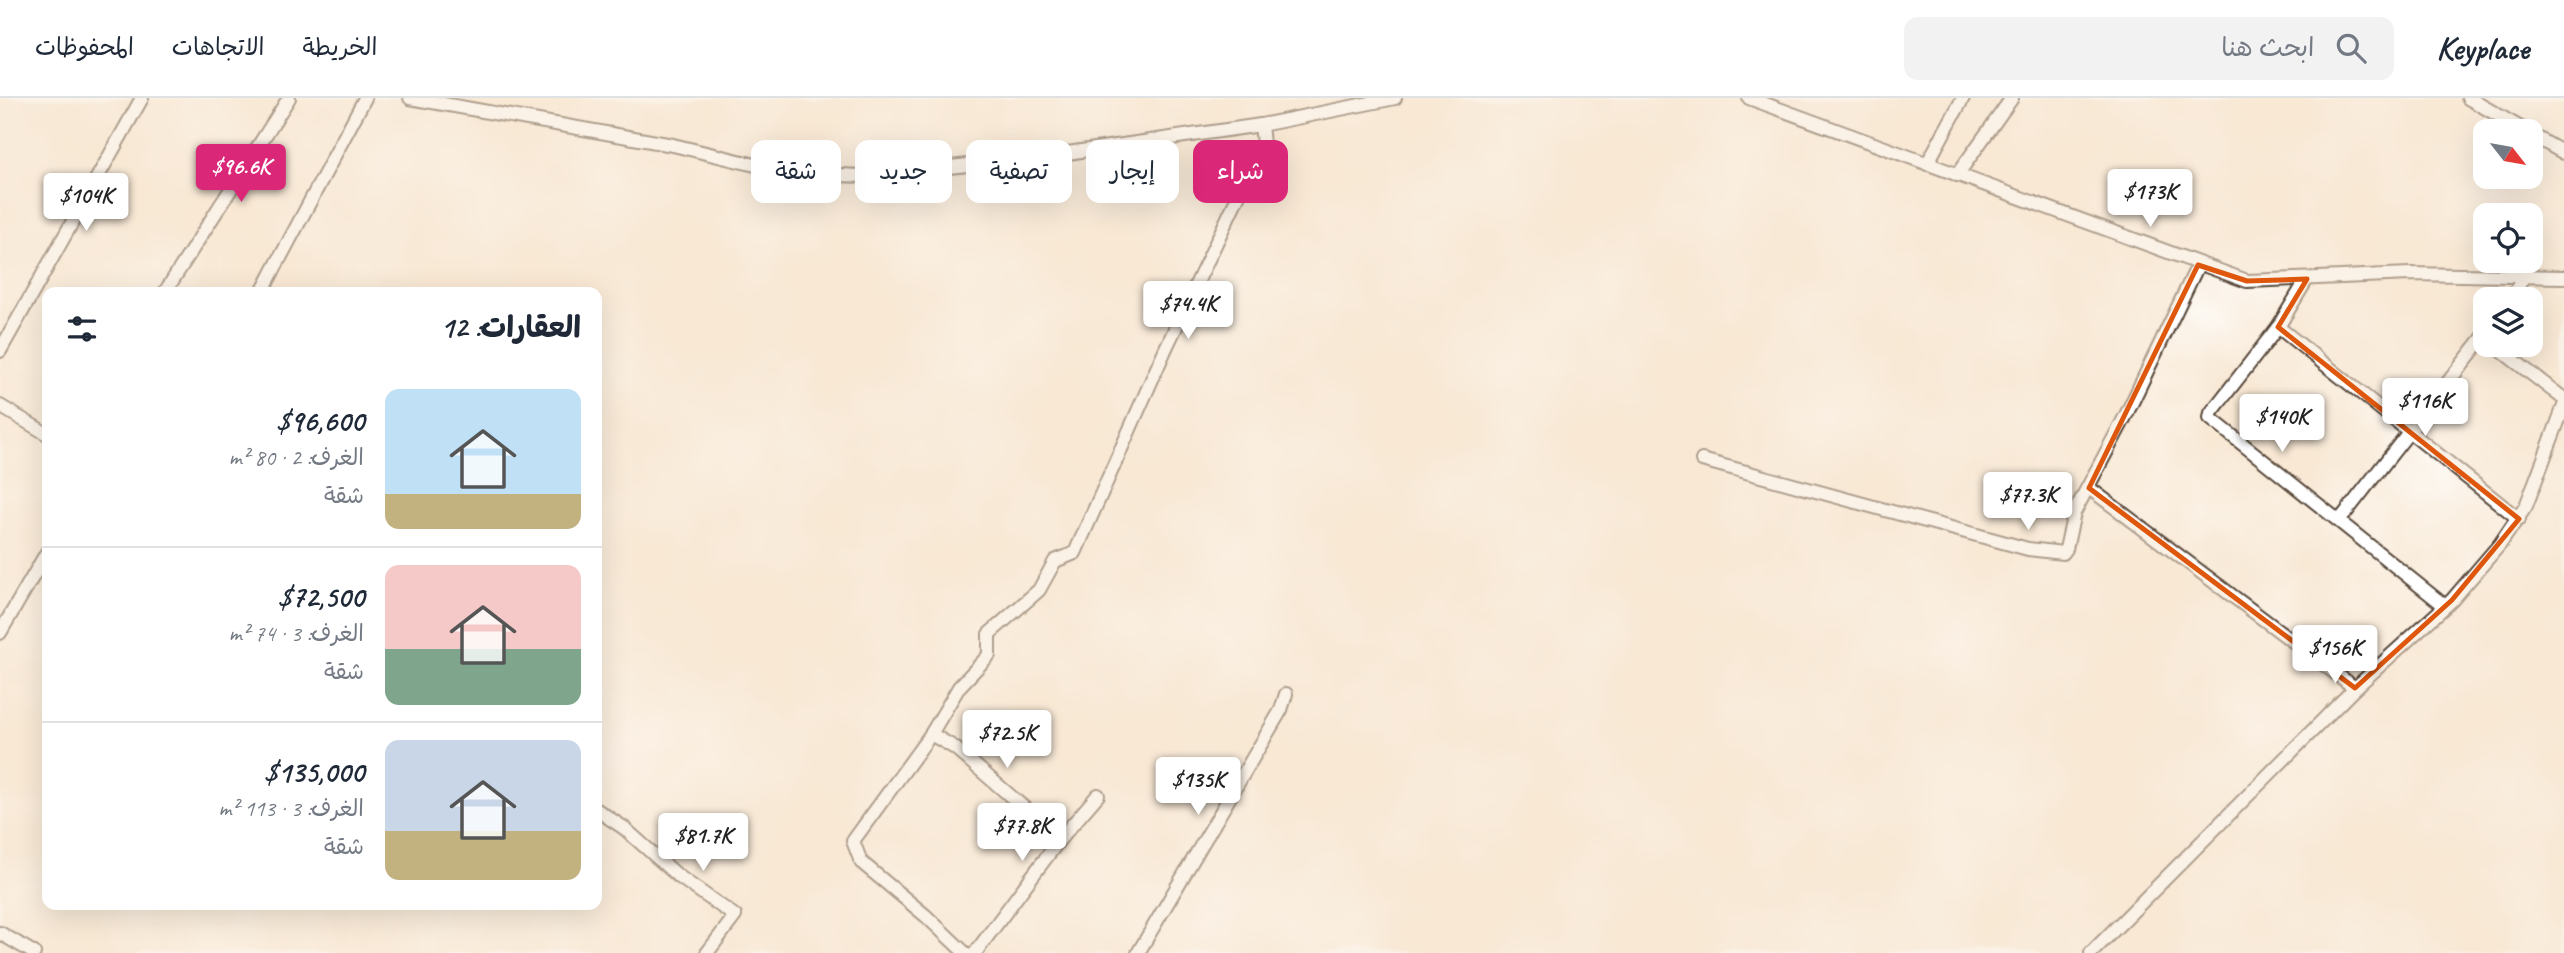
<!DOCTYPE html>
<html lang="ar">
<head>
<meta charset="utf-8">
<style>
	:root { --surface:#fff; --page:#f2f2f3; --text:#1f2937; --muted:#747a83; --line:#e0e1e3; --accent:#db2777 }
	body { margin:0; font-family:Caveat,"Playpen Sans Arabic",sans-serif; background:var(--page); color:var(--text); direction:rtl; height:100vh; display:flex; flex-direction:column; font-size:26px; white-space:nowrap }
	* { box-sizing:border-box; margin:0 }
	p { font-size:23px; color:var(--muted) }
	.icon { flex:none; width:38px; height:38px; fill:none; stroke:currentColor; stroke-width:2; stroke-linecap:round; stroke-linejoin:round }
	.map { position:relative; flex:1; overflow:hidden; direction:ltr }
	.sheet { position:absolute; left:42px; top:189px; width:560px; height:623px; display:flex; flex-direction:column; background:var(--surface); border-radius:14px; box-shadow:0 7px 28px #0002; direction:rtl }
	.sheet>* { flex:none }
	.banner { position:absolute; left:623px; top:42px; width:665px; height:63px; direction:rtl; display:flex; gap:14px }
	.needle { width:46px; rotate:121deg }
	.controls { position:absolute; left:2473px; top:21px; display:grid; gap:14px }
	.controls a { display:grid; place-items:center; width:70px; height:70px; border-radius:14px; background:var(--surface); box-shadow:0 7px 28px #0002; font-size:35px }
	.price { position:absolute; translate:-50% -60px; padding:0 16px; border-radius:7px; background:#fff; color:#222; font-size:23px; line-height:46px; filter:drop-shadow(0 2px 4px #0008) }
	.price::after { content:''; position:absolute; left:50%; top:42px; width:21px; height:16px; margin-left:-10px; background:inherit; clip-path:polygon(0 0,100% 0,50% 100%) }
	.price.current { background:var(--accent); color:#fff }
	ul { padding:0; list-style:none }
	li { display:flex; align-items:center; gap:21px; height:175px; padding:0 21px }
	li+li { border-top:2px solid var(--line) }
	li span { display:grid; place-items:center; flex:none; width:196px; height:140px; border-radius:14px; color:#555 }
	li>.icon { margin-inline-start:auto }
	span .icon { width:84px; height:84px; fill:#fffc; stroke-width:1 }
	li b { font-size:30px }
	h2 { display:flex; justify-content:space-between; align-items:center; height:84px; padding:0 21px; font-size:30px }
	.pill { padding:0 24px; border-radius:14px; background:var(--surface); box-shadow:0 7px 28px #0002; font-size:24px; line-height:63px }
	.pill.current { background:var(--accent); color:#fff }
	header { display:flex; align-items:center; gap:42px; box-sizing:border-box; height:98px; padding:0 35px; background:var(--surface); border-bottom:2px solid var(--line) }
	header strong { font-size:33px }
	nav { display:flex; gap:38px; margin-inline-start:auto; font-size:24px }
	.search { width:490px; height:63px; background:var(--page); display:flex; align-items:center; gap:18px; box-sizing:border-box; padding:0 24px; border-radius:14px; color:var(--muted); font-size:26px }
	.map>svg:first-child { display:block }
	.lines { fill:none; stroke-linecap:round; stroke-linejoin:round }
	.minor-casing { stroke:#574639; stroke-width:16 }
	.minor { stroke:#fff; stroke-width:12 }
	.marked { fill:none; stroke:#df570d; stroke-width:5; stroke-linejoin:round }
</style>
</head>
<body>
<header>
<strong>Keyplace</strong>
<div class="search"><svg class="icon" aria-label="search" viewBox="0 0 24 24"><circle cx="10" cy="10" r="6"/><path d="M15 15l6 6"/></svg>ابحث هنا</div>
<nav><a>الخريطة</a><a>الاتجاهات</a><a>المحفوظات</a></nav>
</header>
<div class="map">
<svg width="2564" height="855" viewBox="0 0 2564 855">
	<rect width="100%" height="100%" fill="#fff"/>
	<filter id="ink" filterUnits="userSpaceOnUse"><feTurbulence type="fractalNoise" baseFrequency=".0143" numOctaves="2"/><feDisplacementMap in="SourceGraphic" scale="14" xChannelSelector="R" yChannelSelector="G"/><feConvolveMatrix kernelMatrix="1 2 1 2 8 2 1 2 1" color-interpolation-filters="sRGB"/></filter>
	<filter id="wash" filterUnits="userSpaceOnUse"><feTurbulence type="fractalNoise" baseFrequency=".00686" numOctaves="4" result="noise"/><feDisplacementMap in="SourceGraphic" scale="28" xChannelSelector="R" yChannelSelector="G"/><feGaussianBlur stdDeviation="1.57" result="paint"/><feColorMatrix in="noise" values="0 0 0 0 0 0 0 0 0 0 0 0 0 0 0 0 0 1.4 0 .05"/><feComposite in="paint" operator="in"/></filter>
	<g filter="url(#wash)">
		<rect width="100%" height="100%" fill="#f8e8d4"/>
	</g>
	<g filter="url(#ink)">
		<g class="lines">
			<defs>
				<g id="minor">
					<polyline points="410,0 673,47 788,75 863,78 1026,61 1261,27 1395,0"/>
					<polyline points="1749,0 2247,183 2410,176 2564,179"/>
					<polyline points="2468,0 2526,33"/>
					<polyline points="2530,36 2564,55"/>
					<polyline points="1927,66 1963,0"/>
					<polyline points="1957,77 2012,0"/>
					<polyline points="2307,181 2278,229 2211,315 2210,320 2445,508"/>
					<polyline points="165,194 289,0"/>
					<polyline points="262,194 365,0"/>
					<polyline points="2511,201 2524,178"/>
					<polyline points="2278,229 2519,421"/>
					<polyline points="2494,247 2564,301"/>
					<polyline points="0,253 142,0"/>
					<polyline points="0,308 47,336"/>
					<polyline points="1702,362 2028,451 2063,455 2066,451 2074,415 2125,319 2198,167"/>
					<polyline points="2089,390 2355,590"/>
					<polyline points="2340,422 2485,237"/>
					<polyline points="0,535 47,454"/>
					<polyline points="931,636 955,650 1060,741"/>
					<polyline points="597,712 624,730 678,778 735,818 707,855"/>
					<polyline points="0,835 34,855"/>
					<polyline points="965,855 926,818 861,764 853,743 931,636 959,589 989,557 989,536 1039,492 1055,463 1075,455 1165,252 1263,46 1261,27"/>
					<polyline points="975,855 1060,741 1098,697"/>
					<polyline points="1138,855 1281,612 1286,596"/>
					<polyline points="2091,855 2355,590 2452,502 2500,446 2526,408 2564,308"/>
				</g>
			</defs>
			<use href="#minor" class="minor-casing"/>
			<use href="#minor" class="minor"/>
		</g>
	</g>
	<path d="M0 0H2564V855H0ZM2198,167L2247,183L2307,181L2278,229L2519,421L2452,502L2355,590L2089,390Z" fill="#f8e8d4" fill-opacity=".55" fill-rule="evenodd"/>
	<path class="marked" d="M2198,167L2247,183L2307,181L2278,229L2519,421L2452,502L2355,590L2089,390Z"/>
</svg>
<div class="controls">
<a><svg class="needle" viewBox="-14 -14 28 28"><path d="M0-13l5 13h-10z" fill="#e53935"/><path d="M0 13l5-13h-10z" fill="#747a83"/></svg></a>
<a><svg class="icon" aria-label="locate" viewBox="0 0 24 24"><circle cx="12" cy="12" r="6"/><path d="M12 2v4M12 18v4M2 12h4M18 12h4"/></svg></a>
<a><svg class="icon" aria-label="layers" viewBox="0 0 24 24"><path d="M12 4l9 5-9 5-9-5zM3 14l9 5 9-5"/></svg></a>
</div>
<b class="price current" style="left:241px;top:106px">$96.6K</b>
<b class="price" style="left:2150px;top:131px">$173K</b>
<b class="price" style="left:86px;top:135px">$104K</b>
<b class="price" style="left:1188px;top:243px">$74.4K</b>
<b class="price" style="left:2425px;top:340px">$116K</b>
<b class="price" style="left:2282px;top:356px">$140K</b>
<b class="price" style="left:2028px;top:434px">$77.3K</b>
<b class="price" style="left:2335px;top:587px">$156K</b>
<b class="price" style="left:1007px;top:672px">$72.5K</b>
<b class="price" style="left:1198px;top:719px">$135K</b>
<b class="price" style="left:1022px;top:765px">$77.8K</b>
<b class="price" style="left:703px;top:775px">$81.7K</b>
<div class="banner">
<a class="pill current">شراء</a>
<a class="pill">إيجار</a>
<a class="pill">تصفية</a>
<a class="pill">جديد</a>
<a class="pill">شقة</a>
</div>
<section class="sheet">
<h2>العقارات: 12<svg class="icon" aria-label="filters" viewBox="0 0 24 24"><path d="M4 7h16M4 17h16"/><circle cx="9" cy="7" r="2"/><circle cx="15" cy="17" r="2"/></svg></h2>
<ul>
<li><span style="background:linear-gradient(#bfe0f5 75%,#c2b280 0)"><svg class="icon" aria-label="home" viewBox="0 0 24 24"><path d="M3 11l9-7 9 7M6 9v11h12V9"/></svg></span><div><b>$96,600</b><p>الغرف: 2 · 80 m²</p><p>شقة</p></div></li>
<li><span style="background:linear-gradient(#f6c9c9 60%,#7fa58c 0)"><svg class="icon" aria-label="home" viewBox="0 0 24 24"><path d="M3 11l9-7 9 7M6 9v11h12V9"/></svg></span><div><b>$72,500</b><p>الغرف: 3 · 74 m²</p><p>شقة</p></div></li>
<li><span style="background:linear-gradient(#c9d6e8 65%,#c2b280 0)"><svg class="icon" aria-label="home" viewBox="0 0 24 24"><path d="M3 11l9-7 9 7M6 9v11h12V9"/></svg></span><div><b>$135,000</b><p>الغرف: 3 · 113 m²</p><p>شقة</p></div></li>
</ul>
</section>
</div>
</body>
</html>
